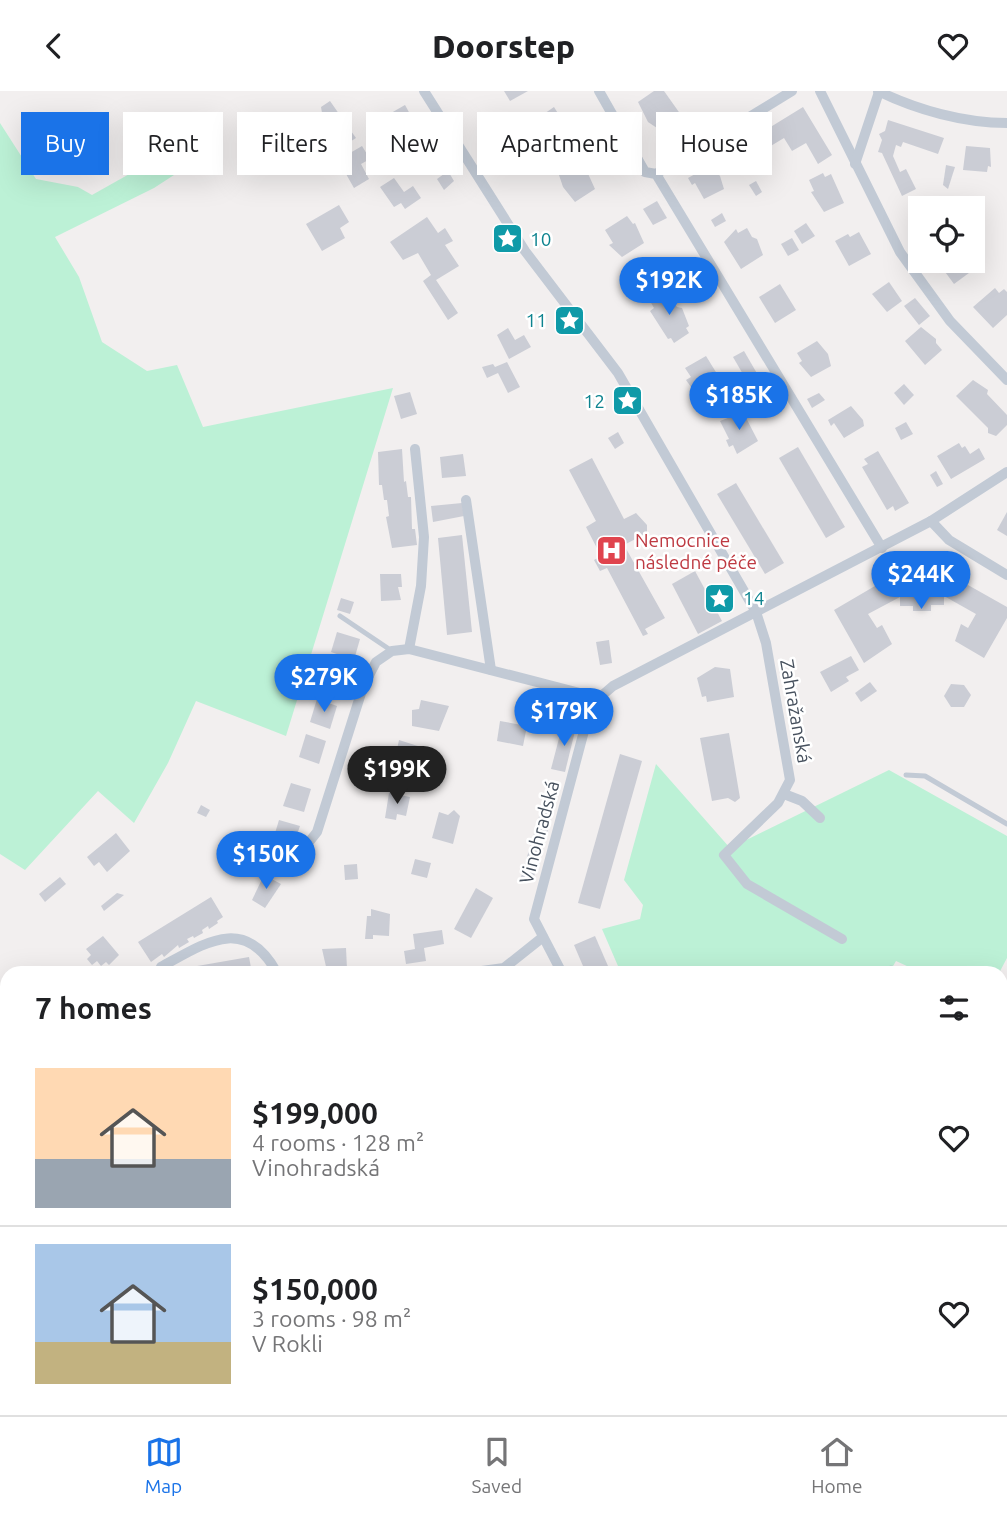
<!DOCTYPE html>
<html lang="en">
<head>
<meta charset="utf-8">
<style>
	:root { --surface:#fff; --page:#f6f6f6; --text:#202124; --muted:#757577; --line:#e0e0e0; --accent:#1a73e8 }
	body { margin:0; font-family:Ubuntu,sans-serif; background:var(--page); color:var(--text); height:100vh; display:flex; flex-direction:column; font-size:26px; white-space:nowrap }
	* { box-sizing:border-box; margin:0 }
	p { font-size:23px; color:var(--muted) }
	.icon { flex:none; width:38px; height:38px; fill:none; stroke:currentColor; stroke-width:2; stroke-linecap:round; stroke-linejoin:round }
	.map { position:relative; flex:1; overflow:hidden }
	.details { position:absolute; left:0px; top:875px; width:1008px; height:450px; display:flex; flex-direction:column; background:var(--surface); border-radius:21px 21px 0 0; box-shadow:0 7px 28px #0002 }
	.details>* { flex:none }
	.top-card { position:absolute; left:21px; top:21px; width:966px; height:63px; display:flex; gap:14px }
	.buttons { position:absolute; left:908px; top:105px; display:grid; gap:14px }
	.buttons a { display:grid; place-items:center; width:77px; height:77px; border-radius:0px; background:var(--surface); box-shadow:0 7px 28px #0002; font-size:35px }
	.price { position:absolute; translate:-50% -60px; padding:0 16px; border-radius:24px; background:var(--accent); color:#fff; font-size:23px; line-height:46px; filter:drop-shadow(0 2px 4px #0008) }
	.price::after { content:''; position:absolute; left:50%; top:42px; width:21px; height:16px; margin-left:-10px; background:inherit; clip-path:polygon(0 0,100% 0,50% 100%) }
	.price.selected { background:#222; color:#fff }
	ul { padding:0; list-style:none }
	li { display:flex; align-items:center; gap:21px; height:175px; padding:0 35px }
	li+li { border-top:2px solid var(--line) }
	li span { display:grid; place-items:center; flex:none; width:196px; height:140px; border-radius:0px; color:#555 }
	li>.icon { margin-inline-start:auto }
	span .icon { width:84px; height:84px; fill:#fffc; stroke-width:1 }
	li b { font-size:30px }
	h2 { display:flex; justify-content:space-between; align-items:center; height:84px; padding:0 35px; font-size:30px }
	.chip { padding:0 24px; border-radius:0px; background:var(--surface); box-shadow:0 7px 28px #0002; font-size:24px; line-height:63px }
	.chip.selected { background:var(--accent); color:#fff }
	header { display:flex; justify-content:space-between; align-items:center; height:91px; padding:0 35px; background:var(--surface); font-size:32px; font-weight:800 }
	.tabs { display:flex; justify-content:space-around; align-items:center; height:98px; border-top:2px solid var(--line); background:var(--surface); font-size:19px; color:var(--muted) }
	.tabs a { display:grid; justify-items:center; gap:4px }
	.tabs .selected { color:var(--accent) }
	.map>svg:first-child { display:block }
	.green { fill:#bcf1d6 }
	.building { fill:#cbcdd5 }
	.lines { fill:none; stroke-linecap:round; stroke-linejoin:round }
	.service { stroke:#c2cad5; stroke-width:5 }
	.minor { stroke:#c2cad5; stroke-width:10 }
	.labels { text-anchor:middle; stroke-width:5; stroke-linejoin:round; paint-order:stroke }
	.culture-label { font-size:19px; fill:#0d838f; stroke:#fff; text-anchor:start }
	.health-label { font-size:19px; fill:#be3a42; stroke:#fff; text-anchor:start }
	.street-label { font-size:19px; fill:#46505d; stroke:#fff }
</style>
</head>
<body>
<header><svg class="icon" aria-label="back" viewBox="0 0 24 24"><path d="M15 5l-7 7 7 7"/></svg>Doorstep<svg class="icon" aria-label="heart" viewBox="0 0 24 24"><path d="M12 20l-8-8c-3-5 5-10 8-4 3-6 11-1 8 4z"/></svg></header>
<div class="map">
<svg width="1007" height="1324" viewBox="0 0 1007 1324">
	<rect width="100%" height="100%" fill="#f2efef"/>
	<g class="green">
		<polygon points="0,32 36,88 78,96 92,104 172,59 183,83 174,84 154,97 55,146 79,186 102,251 147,280 177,274 203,336 393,297 286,645 196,610 168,672 134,732 98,700 25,779 0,763"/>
		<polygon points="656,673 730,757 889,679 1007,745 1007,867 999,882 922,882 896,870 889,882 621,882 602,838 640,828 643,814 624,789"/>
		<polygon points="7,1219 7,1318 559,1318 571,1324 0,1324 0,1222"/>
	</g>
	<g class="building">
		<polygon points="504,0 528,0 510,10"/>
		<polygon points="654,0 664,0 681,24 660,39 648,31 638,11"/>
		<polygon points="330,10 344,30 344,34 330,45 321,42 315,26 322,22 321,16"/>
		<polygon points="405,14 420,41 406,49 391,22"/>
		<polygon points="554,16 559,24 562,23 570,42 549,54 542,48 535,29"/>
		<polygon points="803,16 832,64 818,73 806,52 792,60 784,47 754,65 746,51"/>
		<polygon points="888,29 944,47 938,63 903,51 901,56 896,54 893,65 900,81 906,78 916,98 902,105 882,62 878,61 882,49 879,43 885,40"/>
		<polygon points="351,40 356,47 345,54 341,46"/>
		<polygon points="610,49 614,56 602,63 598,56"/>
		<polygon points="362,55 370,68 361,73 369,88 354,97 338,69"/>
		<polygon points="966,55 990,57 991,76 988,75 987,81 963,79"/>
		<polygon points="578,69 583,77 585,76 595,98 575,111 563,96 558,81"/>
		<polygon points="711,74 720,85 724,98 704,108 695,92 692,94 688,87"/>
		<polygon points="946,74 955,76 948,98 943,94"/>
		<polygon points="448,80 454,90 444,99 437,88"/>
		<polygon points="823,82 825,86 831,83 844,112 824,121 811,101 814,100 809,89"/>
		<polygon points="394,87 404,101 413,95 421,107 405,118 401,112 394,116 380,96"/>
		<polygon points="756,90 762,101 756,105 749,94"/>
		<polygon points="657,110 667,127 653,134 643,118"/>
		<polygon points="339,114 349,131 340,137 345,147 322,160 306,133"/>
		<polygon points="923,114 924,117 920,117 920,143 908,122"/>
		<polygon points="722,122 726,130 715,136 711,129"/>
		<polygon points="627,125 633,133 635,132 644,152 622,166 609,154 613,152 605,139"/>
		<polygon points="427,126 438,142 445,137 453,150 445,154 459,175 436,189 458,222 448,229 423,190 431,184 418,162 403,169 390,151"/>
		<polygon points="806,132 815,145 802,153 794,140"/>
		<polygon points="747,137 752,146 757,148 763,164 741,178 724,151 736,138 738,142"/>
		<polygon points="859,141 871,163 849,175 835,150 848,143 850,146"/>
		<polygon points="792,147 799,159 788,165 781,153"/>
		<polygon points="945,170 967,170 973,179 954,193 940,174"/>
		<polygon points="889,191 902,210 887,221 872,203"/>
		<polygon points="780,193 796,219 775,232 759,206"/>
		<polygon points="995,197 999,202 1004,198 1007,201 1007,224 993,237 973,216"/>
		<polygon points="659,200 661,203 665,201 677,216 682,217 689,235 686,237 689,242 674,252 671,247 668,248 650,220 654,217 650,210 654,208 652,204"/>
		<polygon points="915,207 930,225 919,234 904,215"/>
		<polygon points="921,236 936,248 936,252 942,259 925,274 905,250"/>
		<polygon points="508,237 515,249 524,244 531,256 509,268 497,244"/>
		<polygon points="817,250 828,263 831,275 811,286 799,272 802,270 797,262"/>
		<polygon points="744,260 762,291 751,297 733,266"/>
		<polygon points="706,265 727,299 707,312 695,293 691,296 686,289 691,286 685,277"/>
		<polygon points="507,271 520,296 508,302 498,282 487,287 482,276 493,273 495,276"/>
		<polygon points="973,289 988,299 987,303 1007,324 1007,334 996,345 988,342 988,337 956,305"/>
		<polygon points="904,293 914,304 904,314 894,302"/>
		<polygon points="410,301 417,323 401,328 394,305"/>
		<polygon points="819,302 825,309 812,317 807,308"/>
		<polygon points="851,315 863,329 864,335 844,347 834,332 831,335 828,329"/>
		<polygon points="743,321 758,350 737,363 733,354 729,356 726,349 729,348 720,330"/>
		<polygon points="906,331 913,343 901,349 895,337"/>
		<polygon points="618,341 624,352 615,358 608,347"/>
		<polygon points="959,352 962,357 965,355 970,363 979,357 985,368 951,388 937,365"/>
		<polygon points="798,356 845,436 826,447 779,367"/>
		<polygon points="402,358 404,391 406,390 408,406 411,406 412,438 415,438 417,454 392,457 386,426 389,425 387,409 384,409 382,394 379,394 378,361"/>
		<polygon points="878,360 909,412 895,420 893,415 887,419 862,376 868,373 864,368"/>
		<polygon points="463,363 466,385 442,387 440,366"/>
		<polygon points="592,367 624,428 636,422 647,434 647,442 624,454 665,527 645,538 648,543 643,545 607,477 600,480 594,469 601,465 586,436 596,430 569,379"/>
		<polygon points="936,380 943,393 937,396 930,384"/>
		<polygon points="736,392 784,472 765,483 717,403"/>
		<polygon points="462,412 464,425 433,431 431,415"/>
		<polygon points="1007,421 1007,445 997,439"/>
		<polygon points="462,444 472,541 447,544 438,447"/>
		<polygon points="916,476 932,476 932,485 952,485 1007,516 1007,527 984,567 955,550 961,533 968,537 976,523 944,505 944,514 931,514 931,520 913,520 913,515 900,515 900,506 868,523 877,537 882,534 892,553 864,572 834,519 892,485 916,483"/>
		<polygon points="695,480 722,530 698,543 672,493"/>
		<polygon points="380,483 401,483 402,496 398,496 401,509 381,510"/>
		<polygon points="341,507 354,511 350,523 337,519"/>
		<polygon points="337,541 360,548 354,569 331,561"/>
		<polygon points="609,549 612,572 600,574 596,551"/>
		<polygon points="851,565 859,579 846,586 849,590 831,601 820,581"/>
		<polygon points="313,569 334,575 327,598 306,592"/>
		<polygon points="715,576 730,578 734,606 707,611 706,605 702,606 697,587"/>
		<polygon points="870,591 877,600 861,611 855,602"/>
		<polygon points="951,593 964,594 971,604 964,616 951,616 944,605"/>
		<polygon points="317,608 337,615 330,638 310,631"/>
		<polygon points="421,609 449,615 439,640 412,635 412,619 419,618"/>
		<polygon points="568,612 581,615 577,631 564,628"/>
		<polygon points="500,630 527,635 523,655 497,650"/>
		<polygon points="563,632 576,636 565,681 551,678"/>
		<polygon points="729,642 740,707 735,711 728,707 712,710 700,647"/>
		<polygon points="306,643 326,650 319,673 299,666"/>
		<polygon points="399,649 421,656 412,676 394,672"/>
		<polygon points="620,663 642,670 600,818 578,812"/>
		<polygon points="291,692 311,698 304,721 283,715"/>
		<polygon points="389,702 410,706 406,725 397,723 396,729 385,727"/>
		<polygon points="201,714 210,719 206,726 197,722"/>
		<polygon points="454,719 460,725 453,753 432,747 439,721 448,724"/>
		<polygon points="541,719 553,722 533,789 521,786"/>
		<polygon points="279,729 300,735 292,758 272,752"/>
		<polygon points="116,742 130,760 107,781 99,771 94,775 87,766"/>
		<polygon points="415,768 431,772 427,787 411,783"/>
		<polygon points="357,773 358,788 345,789 344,774"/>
		<polygon points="264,784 281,793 265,817 252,809"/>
		<polygon points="60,786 66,793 45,811 39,803"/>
		<polygon points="476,797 493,807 471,847 454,838"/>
		<polygon points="117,802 124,804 104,820 101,815"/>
		<polygon points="211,806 223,826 217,830 218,832 209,838 208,835 202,839 203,842 194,847 193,845 187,848 189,851 179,857 178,854 164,866 162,863 151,871 138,851"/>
		<polygon points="371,818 390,823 389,845 373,844 373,848 365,848 367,825 371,825"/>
		<polygon points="442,839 444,853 424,857 426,870 406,873 404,860 415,858 413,843"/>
		<polygon points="103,845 119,864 109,874 106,871 101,875 97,870 92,874 87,868 91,864 86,858"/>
		<polygon points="595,845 611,882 586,882 574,854"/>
		<polygon points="346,857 347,878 327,880 322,858"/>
		<polygon points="249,866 252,882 181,882 180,878"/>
		<polygon points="1001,1180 1007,1188 1007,1217 1001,1203"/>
		<polygon points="642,1318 658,1318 649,1324 641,1320"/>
		<polygon points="974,1318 982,1318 989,1324 967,1324"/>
	</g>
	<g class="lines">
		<g class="service">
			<polyline points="340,525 392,560"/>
			<polyline points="906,684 925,685 1007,733"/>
			<polyline points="891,877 900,882"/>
			<polyline points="1001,934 1007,938"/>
		</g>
		<g class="minor">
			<polyline points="424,0 525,160 618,282 756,521 766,552 790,689 778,712 724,764 747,793 842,848"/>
			<polyline points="599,0 645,81 656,83 882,457"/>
			<polyline points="820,0 900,161 950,230 1007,289"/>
			<path d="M878,0C917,19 964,32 1007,32"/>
			<polyline points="855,73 879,1"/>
			<polyline points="656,83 792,0"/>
			<polyline points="466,409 491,579"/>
			<polyline points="931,430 949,449 1007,484"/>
			<polyline points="409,558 421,495 424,446 415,358"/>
			<polyline points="784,703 802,710 820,727"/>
			<polyline points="297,755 305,756 317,741 363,596 376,571 392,560 409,558 599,607"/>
			<path d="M161,876C205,852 245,823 277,882"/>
			<polyline points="467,882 504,877 543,846"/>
			<polyline points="562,882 534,828 588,625 599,607 613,595 931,430 1007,381"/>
			<polyline points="0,959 7,959"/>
			<polyline points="1001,995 1007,983"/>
			<polyline points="1001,1152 1007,1152"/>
			<polyline points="1001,1271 1007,1277"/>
			<polyline points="711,1318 719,1324"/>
		</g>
	</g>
	<defs>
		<symbol id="sight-square" viewBox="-11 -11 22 22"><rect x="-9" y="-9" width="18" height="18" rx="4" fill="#0f9aa8" stroke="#fff"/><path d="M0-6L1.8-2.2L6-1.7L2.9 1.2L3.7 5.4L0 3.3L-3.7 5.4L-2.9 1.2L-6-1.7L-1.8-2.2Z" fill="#fff"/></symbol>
		<symbol id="hospital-square" viewBox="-11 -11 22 22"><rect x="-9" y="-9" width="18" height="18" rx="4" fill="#e0444e" stroke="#fff"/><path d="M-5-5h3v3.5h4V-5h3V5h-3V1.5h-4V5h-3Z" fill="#fff"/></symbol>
	</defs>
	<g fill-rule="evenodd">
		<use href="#sight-square" x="490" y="130" width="35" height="35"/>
		<use href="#sight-square" x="552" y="212" width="35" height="35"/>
		<use href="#sight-square" x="610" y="292" width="35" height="35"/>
		<use href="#hospital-square" x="594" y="442" width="35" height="35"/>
		<use href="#sight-square" x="702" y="490" width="35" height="35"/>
	</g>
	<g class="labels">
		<g class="culture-label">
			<text x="530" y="155">10</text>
			<text x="547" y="236" text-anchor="end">11</text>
			<text x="605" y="317" text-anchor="end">12</text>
			<text x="743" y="514">14</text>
		</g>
		<g class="health-label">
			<text x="635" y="456">Nemocnice<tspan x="635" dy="22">následné péče</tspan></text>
		</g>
		<g class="street-label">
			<text transform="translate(796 620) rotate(80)" y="7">Zahražanská</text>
			<text transform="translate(539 741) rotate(-75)" y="7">Vinohradská</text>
		</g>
	</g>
</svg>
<div class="buttons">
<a><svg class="icon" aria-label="locate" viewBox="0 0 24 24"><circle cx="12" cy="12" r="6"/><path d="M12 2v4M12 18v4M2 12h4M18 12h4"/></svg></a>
</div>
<b class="price" style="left:669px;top:226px">$192K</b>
<b class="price" style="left:739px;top:341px">$185K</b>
<b class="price" style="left:921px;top:520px">$244K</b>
<b class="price" style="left:324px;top:623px">$279K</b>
<b class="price" style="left:564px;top:657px">$179K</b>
<b class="price selected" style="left:397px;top:715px">$199K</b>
<b class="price" style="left:266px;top:800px">$150K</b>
<div class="top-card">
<a class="chip selected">Buy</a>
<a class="chip">Rent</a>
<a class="chip">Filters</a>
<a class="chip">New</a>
<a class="chip">Apartment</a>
<a class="chip">House</a>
</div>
<section class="details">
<h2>7 homes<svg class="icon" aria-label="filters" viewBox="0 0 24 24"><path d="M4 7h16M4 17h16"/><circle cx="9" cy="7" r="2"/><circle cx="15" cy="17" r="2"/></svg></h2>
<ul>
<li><span style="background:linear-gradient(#ffd9b3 65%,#9aa5b1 0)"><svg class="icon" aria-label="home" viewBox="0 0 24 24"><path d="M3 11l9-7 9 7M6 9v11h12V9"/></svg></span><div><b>$199,000</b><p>4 rooms · 128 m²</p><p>Vinohradská</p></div><svg class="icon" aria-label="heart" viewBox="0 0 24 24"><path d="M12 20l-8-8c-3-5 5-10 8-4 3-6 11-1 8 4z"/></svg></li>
<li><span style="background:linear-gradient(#a9c7e8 70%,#c2b280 0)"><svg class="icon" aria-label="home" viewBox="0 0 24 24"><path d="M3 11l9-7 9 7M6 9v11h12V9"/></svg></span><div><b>$150,000</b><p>3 rooms · 98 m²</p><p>V Rokli</p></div><svg class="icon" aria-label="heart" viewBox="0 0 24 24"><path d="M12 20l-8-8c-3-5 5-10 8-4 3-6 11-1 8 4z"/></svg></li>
</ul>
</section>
</div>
<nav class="tabs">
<a class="selected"><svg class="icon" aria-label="map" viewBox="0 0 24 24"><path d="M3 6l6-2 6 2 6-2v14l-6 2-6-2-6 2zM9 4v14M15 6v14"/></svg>Map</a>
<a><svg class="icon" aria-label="saved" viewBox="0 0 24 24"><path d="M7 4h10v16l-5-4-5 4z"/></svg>Saved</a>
<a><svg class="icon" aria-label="home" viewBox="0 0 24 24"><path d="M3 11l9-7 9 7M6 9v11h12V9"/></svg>Home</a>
</nav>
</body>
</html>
